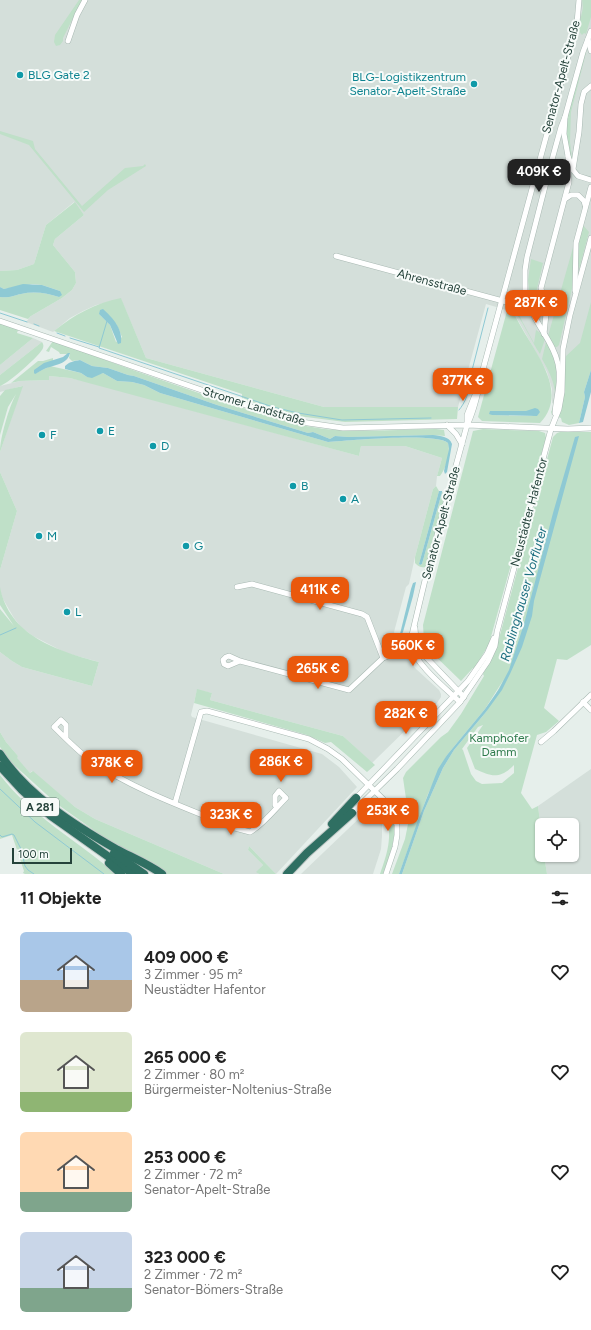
<!DOCTYPE html>
<html lang="de">
<head>
<meta charset="utf-8">
<style>
	:root { --surface:#fff; --page:#f2f2f2; --text:#222; --muted:#767676; --accent:#ea580c }
	body { margin:0; font-family:Figtree,sans-serif; background:var(--page); color:var(--text); height:100vh; display:flex; flex-direction:column; font-size:15px; white-space:nowrap }
	* { box-sizing:border-box; margin:0 }
	p { font-size:13px; color:var(--muted) }
	.icon { flex:none; width:22px; height:22px; fill:none; stroke:currentColor; stroke-width:2; stroke-linecap:round; stroke-linejoin:round }
	.map { position:relative; height:874px; overflow:hidden }
	.sheet { display:flex; flex-direction:column; background:var(--surface); flex:1 }
	.sheet>* { flex:none }
	.controls { position:absolute; left:535px; top:818px; display:grid; gap:8px }
	.controls a { display:grid; place-items:center; width:44px; height:44px; border-radius:6px; background:var(--surface); box-shadow:0 1px 3px #0004; font-size:20px }
	.scale { position:absolute; left:12px; bottom:10px; width:60px; box-sizing:border-box; padding-left:4px; border:2px solid #24423a; border-top:0; font-size:11px; line-height:14px; white-space:nowrap; color:#24423a; -webkit-text-stroke:3px #f7fbf9; paint-order:stroke }
	.price { position:absolute; translate:-50% -34px; padding:0 9px; border-radius:8px; background:var(--accent); color:#fff; font-size:13px; line-height:26px; filter:drop-shadow(0 1px 2px #0008) }
	.price::after { content:''; position:absolute; left:50%; top:24px; width:12px; height:9px; margin-left:-6px; background:inherit; clip-path:polygon(0 0,100% 0,50% 100%) }
	.price.on { background:#222; color:#fff }
	ul { padding:0; list-style:none }
	li { display:flex; align-items:center; gap:12px; height:100px; padding:0 20px }
	li span { display:grid; place-items:center; flex:none; width:112px; height:80px; border-radius:6px; color:#555 }
	li>.icon { margin-inline-start:auto }
	span .icon { width:48px; height:48px; fill:#fffc; stroke-width:1 }
	li b { font-size:17px }
	h2 { display:flex; justify-content:space-between; align-items:center; height:48px; padding:0 20px; font-size:17px }
	.map>svg:first-child { display:block }
	.built { fill:#d4dfda }
	.green { fill:#bfe0c8; fill-rule:evenodd }
	.water { fill:#8ec9d4 }
	.lines { fill:none; stroke-linecap:round; stroke-linejoin:round }
	.stream { stroke:#8ec9d4; stroke-width:1 }
	.minor-casing { stroke:#a8b8b2; stroke-width:6 }
	.highway-casing { stroke:#c2cac8; stroke-width:10 }
	.minor { stroke:#fff; stroke-width:5 }
	.highway { stroke:#2f6f62; stroke-width:8 }
	.culture-dot { fill:#0f9aa8; stroke:#f7fbf9; stroke-width:1.5 }
	.labels { text-anchor:middle; stroke-width:4; stroke-linejoin:round; paint-order:stroke }
	.shield { fill:#f7fbf9; stroke:#637a73; stroke-width:1 }
	.shield-label { font-size:11px; font-weight:bold; fill:#24423a }
	.culture-label { font-size:12px; fill:#0d838f; stroke:#f7fbf9; text-anchor:start }
	.street-label { font-size:12px; fill:#24423a; stroke:#f7fbf9 }
	.park-label { font-size:12px; fill:#2d7a4b; stroke:#f7fbf9 }
	.water-label { font-size:13px; font-style:italic; fill:#1c6f80; stroke:#f7fbf9 }
</style>
</head>
<body>
<div class="map">
<svg width="591" height="874" viewBox="0 0 591 874">
	<rect width="100%" height="100%" fill="#e6efeb"/>
	<g class="built">
		<polygon points="0,0 591,0 591,312 563,411 552,403 552,389 547,372 515,315 510,311 486,304 458,407 324,407 146,358 121,299 96,305 83,311 70,318 53,332 26,322 31,316 62,298 72,290 76,283 75,272 53,245 55,239 84,215 74,202 46,225 34,264 17,270 0,271"/>
		<polygon points="33,338 42,342 0,375 0,365"/>
		<polygon points="49,376 70,378 88,382 359,456 361,446 405,446 442,458 437,476 436,486 433,489 415,557 409,584 406,587 394,632 405,657 409,659 415,668 439,690 441,694 441,697 437,703 423,717 421,715 372,763 343,736 210,700 212,693 197,690 191,715 192,717 322,754 339,767 357,787 276,874 249,846 248,850 263,865 257,872 259,874 224,874 95,819 75,807 32,771 30,773 16,758 18,756 6,742 0,732 0,652 12,661 22,667 92,686 99,662 66,653 33,636 21,627 14,618 3,599 0,590 0,570 17,511 0,472 0,452 22,386 0,392 0,386 20,381 49,380"/>
		<polygon points="591,769 591,874 547,874 544,855 572,855 572,825 542,825 542,837 538,806"/>
		<polygon points="370,808 375,809 379,814 382,822 382,836 381,849 373,874 301,874"/>
	</g>
	<g class="green">
		<polygon points="79,0 82,0 63,38 63,41 60,45 56,46 54,42 55,35"/>
		<polygon points="582,0 591,0 591,17 586,34 584,33 582,35 578,30 583,8"/>
		<polygon points="585,53 586,53 571,112 570,142 572,158 571,158 566,135 567,119"/>
		<polygon points="0,131 33,141 35,149 82,206 125,168 143,166 145,164 146,166 108,190 84,212 29,145 0,134"/>
		<path d="M75,202L84,215L55,239L53,245L75,272L76,283L72,290L62,298L31,316L28,319L0,310V297C10,298 12,296 21,294C34,291 47,293 59,297L60,291L42,285L32,284L4,289L0,287V271L17,270L34,264L46,225Z"/>
		<polygon points="582,224 589,232 579,270 577,250"/>
		<polygon points="574,244 574,280 559,345 557,347 555,347 548,336"/>
		<polygon points="531,259 543,263 536,293 530,299 528,280"/>
		<path d="M121,298L146,358L324,407H458L457,419L345,422L298,416L242,399V394L54,331C74,315 95,303 121,298ZM99,314C115,321 116,321 122,337L116,342L110,325Z"/>
		<polygon points="591,302 591,370 584,392 585,397 579,423 569,425 562,422 561,418 558,417 565,357 580,343"/>
		<path d="M511,306L516,307L522,321L534,343L536,330L542,334L545,339L540,354C531,341 522,318 511,308Z"/>
		<path d="M507,311H510L515,315C529,347 572,389 540,423L482,421L478,417ZM490,411H526L533,416L492,415Z"/>
		<polygon points="0,323 18,330 17,333 33,338 0,365"/>
		<path d="M53,341C108,361 163,381 219,400C253,411 288,424 324,429C361,433 399,429 436,429L444,430L445,436L433,435L348,437L335,436L330,439L313,432L308,433L217,405L134,376L128,375L108,368L92,366L80,360L72,361L69,358L70,354H60L59,352L51,347L49,352L46,351Z"/>
		<path d="M42,342C43,344 44,345 43,348C41,355 6,385 0,386V375Z"/>
		<path d="M546,342C551,349 555,357 557,365C560,379 556,401 552,415L551,412C561,395 551,374 542,359Z"/>
		<path d="M53,358V361H51L36,373L50,366L81,373L87,377L103,373L117,381L132,382L144,385L160,393L328,442C349,441 434,432 448,443C451,453 446,468 440,476H437L442,458L405,446H361L359,456L70,378L49,376V380L20,381L11,383L38,361H43Z"/>
		<path d="M23,386L0,452C0,438 9,407 16,394L8,407L0,435V396L5,390Z"/>
		<polygon points="483,429 539,431 545,433 546,438 489,644 474,669 473,668 461,681 431,652 424,641 423,625 473,431"/>
		<path d="M560,432H591V645L567,660L557,659L544,708L559,721L546,732L537,735L521,793L532,809L538,806L542,837V855H544L547,874H402L424,811L443,768L454,750L486,712L504,679L485,709L447,755L428,794L399,874H392L405,839L409,819L403,778L406,772L441,737L448,732L461,714L484,676L483,674L497,646L553,437L557,433ZM483,725L467,748L475,769C491,776 499,780 514,765V773L502,783L482,784L476,781L471,774L463,750L462,749L478,727Z"/>
		<polygon points="0,472 17,511 0,570"/>
		<path d="M436,486L439,491L419,564L420,565L422,564L442,492L445,495L426,567C421,568 419,567 415,563V557L433,489Z"/>
		<path d="M0,587C9,636 58,651 99,662L92,686L22,667L12,661L0,652V609L14,626L0,605Z"/>
		<polygon points="197,689 212,693 210,700 343,736 375,765 367,772 331,742 325,743 307,735 194,703"/>
		<polygon points="0,732 6,742 18,756 17,758 30,773 33,771 75,807 95,819 224,874 166,874 109,841 57,804 12,763 0,747"/>
		<path d="M0,775C30,815 78,841 116,874H25L23,873L24,871L12,835L0,839Z"/>
		<path d="M381,800C404,823 392,848 383,874H380C387,854 393,837 386,816C384,811 382,806 379,802Z"/>
		<polygon points="249,846 276,874 277,874 259,874 256,872 263,865 248,850"/>
	</g>
	<g class="water">
		<path d="M23,284L42,285L60,291L62,295L59,297C47,293 34,291 21,294C12,296 10,298 0,297V287L4,289Z"/>
		<path d="M103,309C113,318 123,329 121,343L118,344L110,325L99,314L100,310Z"/>
		<path d="M68,353H70C68,363 58,364 50,367C44,368 39,372 35,374L34,373V370L44,363L63,357Z"/>
		<path d="M80,360L92,366L108,368L128,375L134,376L217,405L308,433L313,432L330,439L335,436L348,437L433,435C440,436 449,436 452,444L447,472L445,474L444,471L449,449L448,443C435,432 348,441 328,442L160,393L144,385L132,382L117,381L103,373L92,378L87,377L81,373L65,369V366C69,362 74,361 80,360Z"/>
		<polygon points="591,370 591,392 583,422 579,423 585,397 584,392"/>
		<polygon points="535,408 538,409 540,412 537,416 492,415 489,414 490,411 526,411"/>
		<polygon points="579,436 534,601 532,616 522,647 510,674 502,690 486,712 454,750 443,768 424,811 402,874 399,874 417,823 438,769 447,755 485,709 499,689 509,670 524,624 553,513 575,437"/>
		<polygon points="439,491 442,491 442,492 422,564 420,565 419,564"/>
		<polygon points="416,582 413,596 403,632 401,635 400,634 411,589 413,583"/>
	</g>
	<g class="lines">
		<g class="stream">
			<polyline points="0,313 27,322"/>
			<polyline points="107,321 99,348 273,407 298,413 342,420 431,418"/>
			<polyline points="34,324 39,326"/>
			<polyline points="57,333 65,336"/>
			<polyline points="70,338 99,347"/>
			<path d="M459,410C465,403 470,391 469,382L488,308"/>
			<polyline points="0,635 16,628"/>
			<polyline points="0,789 35,822 104,874"/>
			<polyline points="0,835 2,837 12,834 14,835 21,849 25,866 28,870 34,874"/>
		</g>
		<defs>
			<g id="minor">
				<polyline points="591,31 583,52 571,95 565,117 564,134 568,156 573,170 578,176 591,180"/>
				<polyline points="588,39 591,51"/>
				<polyline points="68,41 77,15 85,0"/>
				<polyline points="573,169 579,132 581,104 584,92 591,86"/>
				<polyline points="565,199 571,195 578,195 584,201 585,205"/>
				<polyline points="336,256 518,305 524,304 542,294"/>
				<polyline points="575,291 576,243 591,187"/>
				<path d="M528,299C533,323 553,340 558,364C562,381 556,397 555,413"/>
				<polyline points="518,305 523,301 525,298 525,270 527,257 550,167 561,127 565,117"/>
				<polyline points="0,321 263,411 301,422 343,428 467,425 568,429 591,428"/>
				<polyline points="544,334 546,314 541,288 569,182 568,156"/>
				<polyline points="447,425 456,434 462,444"/>
				<path d="M467,425C477,406 479,383 485,362L577,23L579,0"/>
				<polyline points="237,587 252,584 362,614 367,617 383,658"/>
				<polyline points="415,628 416,640 424,655 464,697"/>
				<polyline points="240,661 228,666 224,664 223,660 226,657 229,656 240,661 349,690 383,658 418,646"/>
				<path d="M460,702C445,688 414,663 410,643L426,576L467,425V415L475,395"/>
				<polyline points="583,702 591,710"/>
				<path d="M66,738V725L61,720L54,727C64,737 79,752 90,760C134,790 186,808 235,828L250,832C264,824 275,809 286,798L279,791L275,796V805L277,807"/>
				<polyline points="541,742 554,731 591,695"/>
				<polyline points="356,798 468,681 487,654 494,638"/>
				<polyline points="175,803 201,712 207,711 309,739 328,749 342,759 383,799 390,807 394,816 397,825 397,835 395,847 386,874"/>
				<polyline points="352,813 397,769 460,702 488,661 495,646 497,632 551,429 559,409 562,392 563,349 570,315 591,238"/>
			</g>
			<g id="highway">
				<path d="M0,754C27,795 74,825 116,849C131,857 148,864 162,874"/>
				<polyline points="0,766 22,790 51,816 133,874"/>
				<polyline points="332,824 356,798"/>
				<polyline points="114,853 144,874"/>
				<polyline points="109,863 121,874"/>
				<polyline points="287,874 307,853 352,813"/>
			</g>
		</defs>
		<use href="#minor" class="minor-casing"/>
		<use href="#highway" class="highway-casing"/>
		<use href="#minor" class="minor"/>
		<use href="#highway" class="highway"/>
	</g>
	<g class="culture-dot">
		<circle cx="20" cy="75" r="4"/>
		<circle cx="474" cy="84" r="4"/>
		<circle cx="100" cy="431" r="4"/>
		<circle cx="42" cy="435" r="4"/>
		<circle cx="153" cy="446" r="4"/>
		<circle cx="293" cy="486" r="4"/>
		<circle cx="343" cy="499" r="4"/>
		<circle cx="39" cy="536" r="4"/>
		<circle cx="186" cy="546" r="4"/>
		<circle cx="67" cy="612" r="4"/>
	</g>
	<g class="labels">
		<rect class="shield" x="21" y="798" width="38" height="18" rx="3"/>
		<g class="shield-label">
			<text x="40" y="811">A 281</text>
		</g>
		<g class="culture-label">
			<text x="28" y="79">BLG Gate 2</text>
			<text x="466" y="81" text-anchor="end">BLG-Logistikzentrum<tspan x="466" dy="14">Senator-Apelt-Straße</tspan></text>
			<text x="108" y="435">E</text>
			<text x="50" y="439">F</text>
			<text x="161" y="450">D</text>
			<text x="301" y="490">B</text>
			<text x="351" y="503">A</text>
			<text x="47" y="540">M</text>
			<text x="194" y="550">G</text>
			<text x="75" y="616">L</text>
		</g>
		<g class="street-label">
			<text transform="translate(561 77) rotate(-75)" y="4">Senator-Apelt-Straße</text>
			<text transform="translate(432 282) rotate(15)" y="4">Ahrensstraße</text>
			<text transform="translate(254 406) rotate(17)" y="4">Stromer Landstraße</text>
			<text transform="translate(529 512) rotate(-75)" y="4">Neustädter Hafentor</text>
			<text transform="translate(441 523) rotate(-75)" y="4">Senator-Apelt-Straße</text>
		</g>
		<g class="park-label">
			<text x="499" y="742">Kamphofer<tspan x="499" dy="14">Damm</tspan></text>
		</g>
		<g class="water-label">
			<text transform="translate(523 594) rotate(-74)" y="5">Rablinghauser Vorfluter</text>
		</g>
	</g>
</svg>
<div class="controls">
<a><svg class="icon" aria-label="locate" viewBox="0 0 24 24"><circle cx="12" cy="12" r="6"/><path d="M12 2v4M12 18v4M2 12h4M18 12h4"/></svg></a>
</div>
<div class="scale">100 m</div>
<b class="price on" style="left:539px;top:193px">409K €</b>
<b class="price" style="left:536px;top:324px">287K €</b>
<b class="price" style="left:463px;top:402px">377K €</b>
<b class="price" style="left:320px;top:611px">411K €</b>
<b class="price" style="left:413px;top:667px">560K €</b>
<b class="price" style="left:318px;top:690px">265K €</b>
<b class="price" style="left:406px;top:735px">282K €</b>
<b class="price" style="left:281px;top:783px">286K €</b>
<b class="price" style="left:112px;top:784px">378K €</b>
<b class="price" style="left:388px;top:832px">253K €</b>
<b class="price" style="left:231px;top:836px">323K €</b>
</div>
<section class="sheet">
<h2>11 Objekte<svg class="icon" aria-label="filters" viewBox="0 0 24 24"><path d="M4 7h16M4 17h16"/><circle cx="9" cy="7" r="2"/><circle cx="15" cy="17" r="2"/></svg></h2>
<ul>
<li><span style="background:linear-gradient(#a9c7e8 60%,#b9a48a 0)"><svg class="icon" aria-label="home" viewBox="0 0 24 24"><path d="M3 11l9-7 9 7M6 9v11h12V9"/></svg></span><div><b>409 000 €</b><p>3 Zimmer · 95 m²</p><p>Neustädter Hafentor</p></div><svg class="icon" aria-label="heart" viewBox="0 0 24 24"><path d="M12 20l-8-8c-3-5 5-10 8-4 3-6 11-1 8 4z"/></svg></li>
<li><span style="background:linear-gradient(#dfe7d0 75%,#8fb573 0)"><svg class="icon" aria-label="home" viewBox="0 0 24 24"><path d="M3 11l9-7 9 7M6 9v11h12V9"/></svg></span><div><b>265 000 €</b><p>2 Zimmer · 80 m²</p><p>Bürgermeister-Noltenius-Straße</p></div><svg class="icon" aria-label="heart" viewBox="0 0 24 24"><path d="M12 20l-8-8c-3-5 5-10 8-4 3-6 11-1 8 4z"/></svg></li>
<li><span style="background:linear-gradient(#ffd9b3 75%,#7fa58c 0)"><svg class="icon" aria-label="home" viewBox="0 0 24 24"><path d="M3 11l9-7 9 7M6 9v11h12V9"/></svg></span><div><b>253 000 €</b><p>2 Zimmer · 72 m²</p><p>Senator-Apelt-Straße</p></div><svg class="icon" aria-label="heart" viewBox="0 0 24 24"><path d="M12 20l-8-8c-3-5 5-10 8-4 3-6 11-1 8 4z"/></svg></li>
<li><span style="background:linear-gradient(#c9d6e8 70%,#7fa58c 0)"><svg class="icon" aria-label="home" viewBox="0 0 24 24"><path d="M3 11l9-7 9 7M6 9v11h12V9"/></svg></span><div><b>323 000 €</b><p>2 Zimmer · 72 m²</p><p>Senator-Bömers-Straße</p></div><svg class="icon" aria-label="heart" viewBox="0 0 24 24"><path d="M12 20l-8-8c-3-5 5-10 8-4 3-6 11-1 8 4z"/></svg></li>
</ul>
</section>
</body>
</html>
